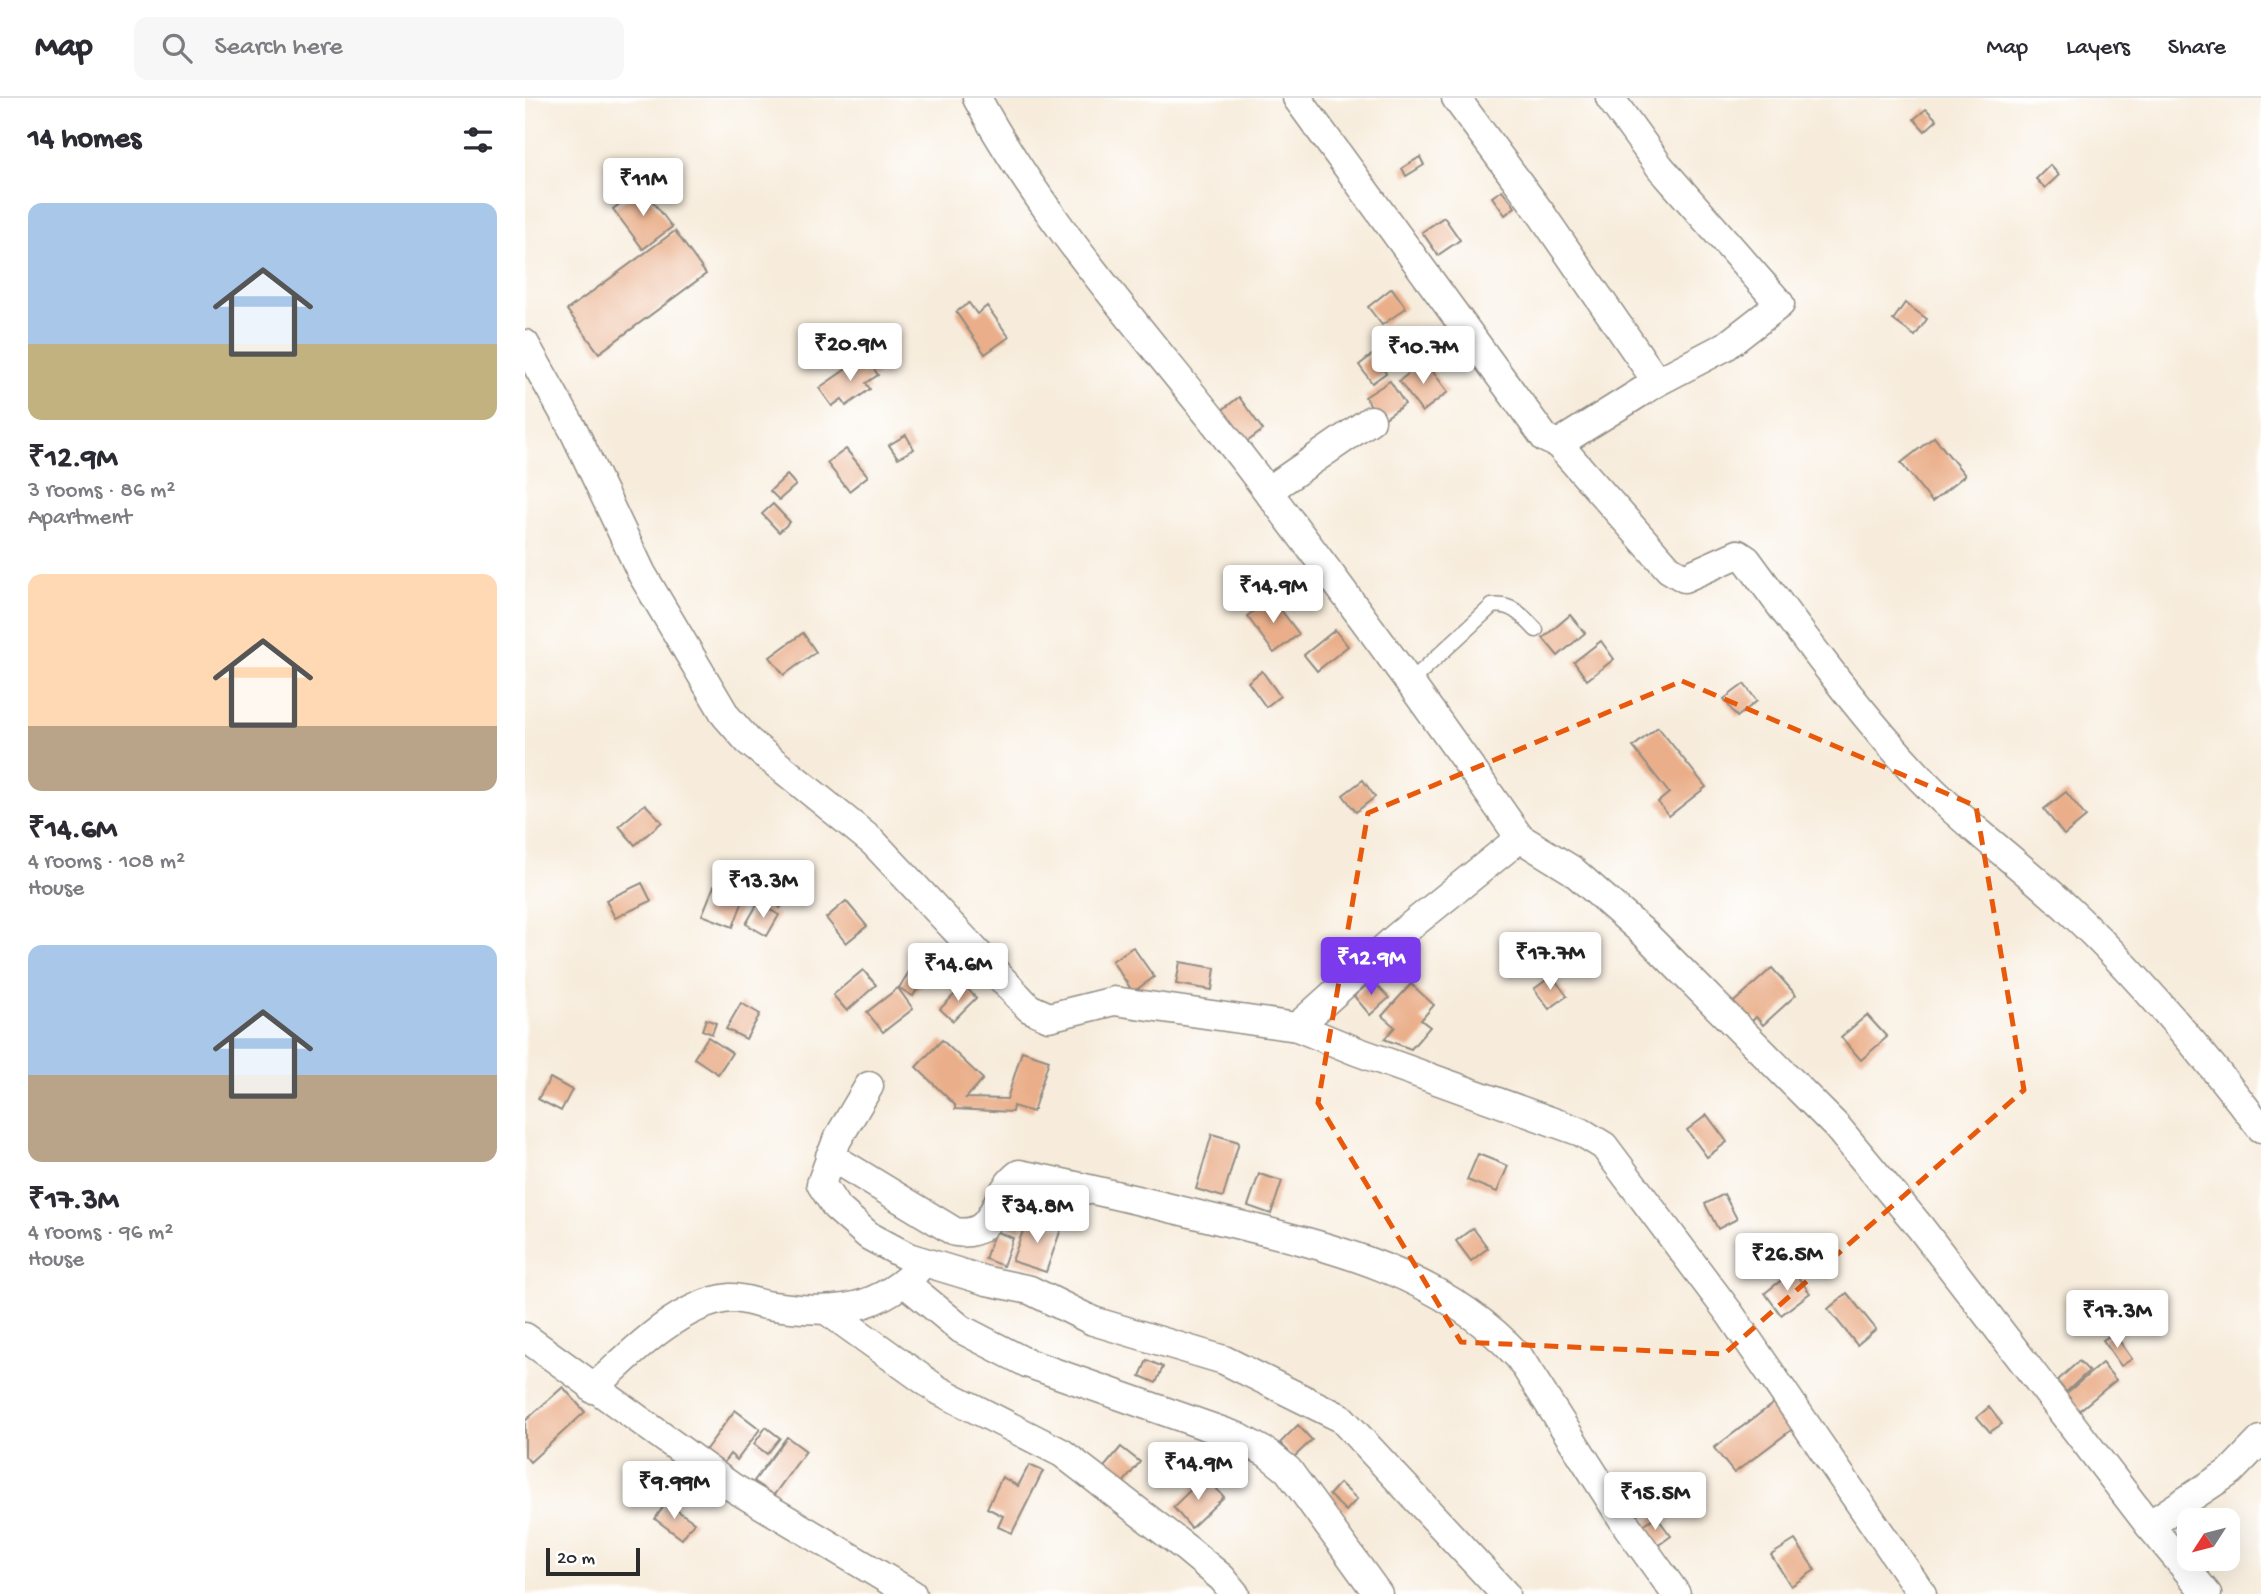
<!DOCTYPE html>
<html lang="en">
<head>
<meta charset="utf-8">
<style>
	:root { --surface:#fff; --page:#f7f7f7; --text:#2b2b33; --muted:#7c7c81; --line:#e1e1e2; --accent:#7c3aed }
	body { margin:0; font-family:"Gochi Hand",sans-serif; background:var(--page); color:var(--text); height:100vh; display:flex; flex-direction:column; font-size:26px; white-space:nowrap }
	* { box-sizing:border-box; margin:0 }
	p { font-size:23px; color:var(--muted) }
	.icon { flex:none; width:38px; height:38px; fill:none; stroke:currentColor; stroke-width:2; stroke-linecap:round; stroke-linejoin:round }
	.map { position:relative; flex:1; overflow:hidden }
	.drawer { display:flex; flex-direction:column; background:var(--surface); width:525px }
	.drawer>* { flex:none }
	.needle { width:46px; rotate:234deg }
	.fabs { position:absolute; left:1652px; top:1410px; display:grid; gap:14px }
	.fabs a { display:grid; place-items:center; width:63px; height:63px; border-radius:14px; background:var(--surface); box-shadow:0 7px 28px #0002; font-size:35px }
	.scale { position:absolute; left:21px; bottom:18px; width:94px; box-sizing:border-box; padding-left:7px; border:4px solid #2b2b2b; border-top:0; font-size:19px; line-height:24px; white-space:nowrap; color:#2b2b2b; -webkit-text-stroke:5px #fff; paint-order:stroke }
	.price { position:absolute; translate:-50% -60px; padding:0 16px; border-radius:7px; background:#fff; color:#222; font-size:23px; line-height:46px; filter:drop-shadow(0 2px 4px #0008) }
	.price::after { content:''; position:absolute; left:50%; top:42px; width:21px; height:16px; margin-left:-10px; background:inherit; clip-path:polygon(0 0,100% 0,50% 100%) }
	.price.selected { background:var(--accent); color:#fff }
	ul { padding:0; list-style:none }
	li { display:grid; align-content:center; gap:14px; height:371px; padding:0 28px }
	li span { display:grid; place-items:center; height:217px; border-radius:14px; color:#555 }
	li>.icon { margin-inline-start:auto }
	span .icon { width:126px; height:126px; fill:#fffc; stroke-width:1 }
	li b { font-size:30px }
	h2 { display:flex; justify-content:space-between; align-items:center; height:84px; padding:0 28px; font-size:30px }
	header { display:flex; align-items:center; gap:42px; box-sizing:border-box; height:98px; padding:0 35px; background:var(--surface); border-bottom:2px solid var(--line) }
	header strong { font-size:33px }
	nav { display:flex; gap:38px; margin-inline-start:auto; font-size:24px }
	.search { width:490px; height:63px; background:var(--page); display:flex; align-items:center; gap:18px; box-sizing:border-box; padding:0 24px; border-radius:14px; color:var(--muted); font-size:26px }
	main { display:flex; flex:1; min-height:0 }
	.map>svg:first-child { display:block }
	.building { fill:#eaaf8a }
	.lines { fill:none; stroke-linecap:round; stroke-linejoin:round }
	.lane-casing { stroke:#918c83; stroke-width:17 }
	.street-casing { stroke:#918c83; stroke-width:31 }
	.lane { stroke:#fff; stroke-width:14 }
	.street { stroke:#fff; stroke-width:28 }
	.marked { fill:none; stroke:#e8590c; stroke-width:5; stroke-dasharray:14 9; stroke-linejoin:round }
</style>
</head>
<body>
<header>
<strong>Map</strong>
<div class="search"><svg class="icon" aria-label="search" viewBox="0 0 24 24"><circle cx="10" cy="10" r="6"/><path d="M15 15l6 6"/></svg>Search here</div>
<nav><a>Map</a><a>Layers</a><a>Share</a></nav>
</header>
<main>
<section class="drawer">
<h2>14 homes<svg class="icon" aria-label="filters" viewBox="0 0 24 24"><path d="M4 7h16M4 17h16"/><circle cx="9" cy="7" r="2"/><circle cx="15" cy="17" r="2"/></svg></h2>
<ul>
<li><span style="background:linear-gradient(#a9c7e8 65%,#c2b280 0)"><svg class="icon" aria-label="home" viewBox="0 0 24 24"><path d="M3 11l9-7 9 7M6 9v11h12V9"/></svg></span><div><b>₹12.9M</b><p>3 rooms · 86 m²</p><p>Apartment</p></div></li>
<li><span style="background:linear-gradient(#ffd9b3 70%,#b9a48a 0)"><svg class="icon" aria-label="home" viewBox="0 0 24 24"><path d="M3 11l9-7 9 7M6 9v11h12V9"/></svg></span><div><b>₹14.6M</b><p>4 rooms · 108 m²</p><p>House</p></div></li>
<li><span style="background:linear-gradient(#a9c7e8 60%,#b9a48a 0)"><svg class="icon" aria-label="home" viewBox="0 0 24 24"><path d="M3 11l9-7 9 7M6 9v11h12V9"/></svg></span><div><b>₹17.3M</b><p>4 rooms · 96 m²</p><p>House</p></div></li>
</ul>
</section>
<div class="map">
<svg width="1736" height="1496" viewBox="0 0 1736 1496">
	<rect width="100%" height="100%" fill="#fff"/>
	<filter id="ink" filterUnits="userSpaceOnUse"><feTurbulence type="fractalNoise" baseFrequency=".0143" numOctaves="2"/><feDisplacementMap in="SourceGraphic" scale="14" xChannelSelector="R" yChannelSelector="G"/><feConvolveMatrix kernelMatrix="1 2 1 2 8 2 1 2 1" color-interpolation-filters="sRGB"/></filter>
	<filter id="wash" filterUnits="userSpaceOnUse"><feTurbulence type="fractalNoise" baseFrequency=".00686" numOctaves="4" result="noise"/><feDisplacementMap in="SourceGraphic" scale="28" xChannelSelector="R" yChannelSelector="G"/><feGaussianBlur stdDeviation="1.57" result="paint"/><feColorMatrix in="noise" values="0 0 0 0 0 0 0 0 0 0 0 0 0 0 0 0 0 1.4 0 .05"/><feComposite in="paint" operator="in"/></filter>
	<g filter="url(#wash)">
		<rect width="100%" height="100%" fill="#f7ecdb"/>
		<g id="blocks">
			<g class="building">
				<polygon points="1401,11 1412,22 1400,33 1389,21"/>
				<polygon points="895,59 899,67 881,78 877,70"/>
				<polygon points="1525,67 1534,77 1520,90 1511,81"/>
				<polygon points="117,89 147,129 118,151 88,111"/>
				<polygon points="977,92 990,109 980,117 967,99"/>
				<polygon points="919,119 935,142 913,157 897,134"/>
				<polygon points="150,133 181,176 74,255 42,212"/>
				<polygon points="867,190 881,210 857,227 843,209"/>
				<polygon points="444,205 452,216 462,208 484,239 460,256 431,214"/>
				<polygon points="1380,205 1402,221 1390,238 1368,222"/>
				<polygon points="847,257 861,275 847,285 834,267"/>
				<polygon points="340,258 353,277 341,285 345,291 321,308 317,301 307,308 294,290"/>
				<polygon points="900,263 923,294 897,314 874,283"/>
				<polygon points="865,283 880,306 856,323 840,299"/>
				<polygon points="714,299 738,332 715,349 691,317"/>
				<polygon points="381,337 389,351 373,360 364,347"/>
				<polygon points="1409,339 1440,377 1407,404 1376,365"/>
				<polygon points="321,351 343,378 324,393 302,365"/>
				<polygon points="262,377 271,387 254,402 245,393"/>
				<polygon points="248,406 265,424 254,434 237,416"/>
				<polygon points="747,500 774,536 749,555 722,518"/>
				<polygon points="1045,517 1060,535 1033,558 1018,540"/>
				<polygon points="810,532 823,548 792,573 779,557"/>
				<polygon points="278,535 291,554 259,577 245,559"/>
				<polygon points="1076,543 1089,561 1062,582 1049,564"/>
				<polygon points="737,573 755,598 741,609 723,584"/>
				<polygon points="1219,586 1232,603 1212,619 1199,601"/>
				<polygon points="1133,629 1181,689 1144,718 1133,704 1144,695 1108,649"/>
				<polygon points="838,682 850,699 831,714 818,697"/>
				<polygon points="1541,694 1561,719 1539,737 1519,711"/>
				<polygon points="120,706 137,724 110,747 94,728"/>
				<polygon points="272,773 283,786 255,810 244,798"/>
				<polygon points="117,785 126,803 90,820 81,802"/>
				<polygon points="189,788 219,800 208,829 177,817"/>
				<polygon points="321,803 342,828 321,845 301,820"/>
				<polygon points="233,805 254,817 242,838 221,826"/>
				<polygon points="608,849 629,879 608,894 587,863"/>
				<polygon points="392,861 406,869 388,898 374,890"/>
				<polygon points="655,864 690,870 687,892 651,886"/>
				<polygon points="1247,870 1271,897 1238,927 1231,919 1220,930 1202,910"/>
				<polygon points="338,872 351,887 322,913 308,897"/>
				<polygon points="1027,878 1042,898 1024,911 1009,891"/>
				<polygon points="847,882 864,900 845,917 829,898"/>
				<polygon points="886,886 909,907 896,922 905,929 886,951 859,941 870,929 857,918"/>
				<polygon points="439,887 451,900 428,923 415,911"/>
				<polygon points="373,890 388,911 358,934 342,914"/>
				<polygon points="216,905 235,916 221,941 201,931"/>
				<polygon points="1342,917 1362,939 1336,962 1316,939"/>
				<polygon points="181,921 191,925 187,936 177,932"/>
				<polygon points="183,939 207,955 193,976 169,960"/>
				<polygon points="417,942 458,981 441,1000 482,1001 497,953 524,962 508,1014 488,1008 487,1014 430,1011 430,1007 391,969"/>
				<polygon points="25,980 47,992 36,1013 13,1001"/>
				<polygon points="1182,1017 1202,1044 1182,1059 1162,1032"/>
				<polygon points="687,1036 714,1044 698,1099 671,1091"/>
				<polygon points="953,1056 983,1068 972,1094 942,1082"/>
				<polygon points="734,1076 757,1083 746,1116 723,1108"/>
				<polygon points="1199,1096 1212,1121 1193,1131 1180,1106"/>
				<polygon points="479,1101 503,1108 496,1132 472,1125"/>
				<polygon points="503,1119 536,1131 521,1174 487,1163"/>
				<polygon points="948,1130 963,1150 946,1163 931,1143"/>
				<polygon points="470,1133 488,1140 478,1168 460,1161"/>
				<polygon points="1268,1173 1285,1195 1256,1217 1240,1195"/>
				<polygon points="1322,1195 1351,1231 1332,1247 1303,1211"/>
				<polygon points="1589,1235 1607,1261 1596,1268 1578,1242"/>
				<polygon points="622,1262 638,1269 631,1285 615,1278"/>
				<polygon points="1554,1263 1564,1273 1541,1294 1532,1283"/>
				<polygon points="1577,1265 1591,1282 1550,1316 1537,1299"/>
				<polygon points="38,1289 60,1314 5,1364 0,1358 0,1323"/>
				<polygon points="1249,1305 1269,1330 1209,1375 1189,1350"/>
				<polygon points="1464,1309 1477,1326 1465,1334 1452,1319"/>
				<polygon points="210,1312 235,1331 212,1362 205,1356 194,1371 176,1358"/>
				<polygon points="773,1327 787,1342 769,1359 755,1345"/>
				<polygon points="241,1329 255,1340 242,1356 229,1346"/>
				<polygon points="262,1339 281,1353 248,1398 229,1383"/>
				<polygon points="596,1349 615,1364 594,1390 575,1374"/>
				<polygon points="504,1367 518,1373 487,1435 473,1429 478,1418 462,1410 477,1379 493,1388"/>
				<polygon points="680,1378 699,1399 666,1430 648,1409"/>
				<polygon points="815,1385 832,1401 821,1413 804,1397"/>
				<polygon points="141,1405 169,1424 157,1441 130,1421"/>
				<polygon points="1131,1418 1146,1438 1128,1451 1113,1431"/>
				<polygon points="1270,1442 1290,1472 1266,1488 1246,1457"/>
			</g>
		</g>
	</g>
	<g filter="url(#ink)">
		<use href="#blocks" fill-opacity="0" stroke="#918c83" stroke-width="2"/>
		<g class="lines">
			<defs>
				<path id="lane" d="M886,583L967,508C987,505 998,518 1011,532"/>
				<g id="street">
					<polyline points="772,0 1020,340 1033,346 1132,284 1201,248 1255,206 1135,69 1085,0"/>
					<polyline points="931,0 1015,114 1132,284"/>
					<path d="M0,246L49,333L117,476L201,618L223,643L348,744L504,910L524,919L589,903L772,929L873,838L995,740C897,599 796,461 690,325C610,224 513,114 452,0"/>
					<path d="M1033,346L1144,471L1159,480L1213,456L1222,462C1274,533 1327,605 1386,670C1434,723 1492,763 1544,812C1613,877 1678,955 1736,1030"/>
					<polyline points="743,393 846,322"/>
					<polyline points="995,740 1047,772 1120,836 1312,1029 1395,1129 1624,1427 1682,1496"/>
					<polyline points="772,929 831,953 1056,1034 1079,1048 1205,1216 1397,1496"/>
					<polyline points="344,988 312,1042 296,1086 311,1109 344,1138 383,1159 462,1183 505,1192 568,1223 699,1262 816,1320 980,1496"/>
					<path d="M305,1058L430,1134C474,1140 465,1097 494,1076C560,1089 625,1105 690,1121C799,1147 916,1173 994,1259L1102,1428L1151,1496"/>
					<polyline points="379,1184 436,1231 502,1265 713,1339 742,1355 763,1372 853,1496"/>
					<polyline points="304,1214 413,1292 537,1355 662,1451 697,1480 710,1496"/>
					<polyline points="0,1239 207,1389 387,1496"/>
					<path d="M68,1291C103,1258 154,1205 205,1200C216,1199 230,1205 241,1207C300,1215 345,1218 391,1173"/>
					<polyline points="1624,1427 1706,1373 1736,1342"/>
				</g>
			</defs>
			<use href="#lane" class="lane-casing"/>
			<use href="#street" class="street-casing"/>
			<use href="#lane" class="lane"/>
			<use href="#street" class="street"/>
		</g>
	</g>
	<path class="marked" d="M1157,583L1451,708L1499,992L1199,1256L936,1244L793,1005L843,715Z"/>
</svg>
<div class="fabs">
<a><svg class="needle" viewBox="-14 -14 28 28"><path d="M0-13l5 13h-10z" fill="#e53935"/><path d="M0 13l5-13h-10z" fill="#7c7c81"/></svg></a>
</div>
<div class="scale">20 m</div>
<b class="price" style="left:118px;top:120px">₹11M</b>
<b class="price" style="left:325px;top:285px">₹20.9M</b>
<b class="price" style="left:898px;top:288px">₹10.7M</b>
<b class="price" style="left:748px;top:527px">₹14.9M</b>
<b class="price" style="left:238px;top:822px">₹13.3M</b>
<b class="price" style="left:1025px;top:894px">₹17.7M</b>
<b class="price selected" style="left:846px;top:899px">₹12.9M</b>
<b class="price" style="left:433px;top:905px">₹14.6M</b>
<b class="price" style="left:512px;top:1147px">₹34.8M</b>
<b class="price" style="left:1262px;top:1195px">₹26.5M</b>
<b class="price" style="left:1592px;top:1252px">₹17.3M</b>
<b class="price" style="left:673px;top:1404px">₹14.9M</b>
<b class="price" style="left:149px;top:1423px">₹9.99M</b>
<b class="price" style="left:1130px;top:1434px">₹15.5M</b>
</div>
</main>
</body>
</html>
